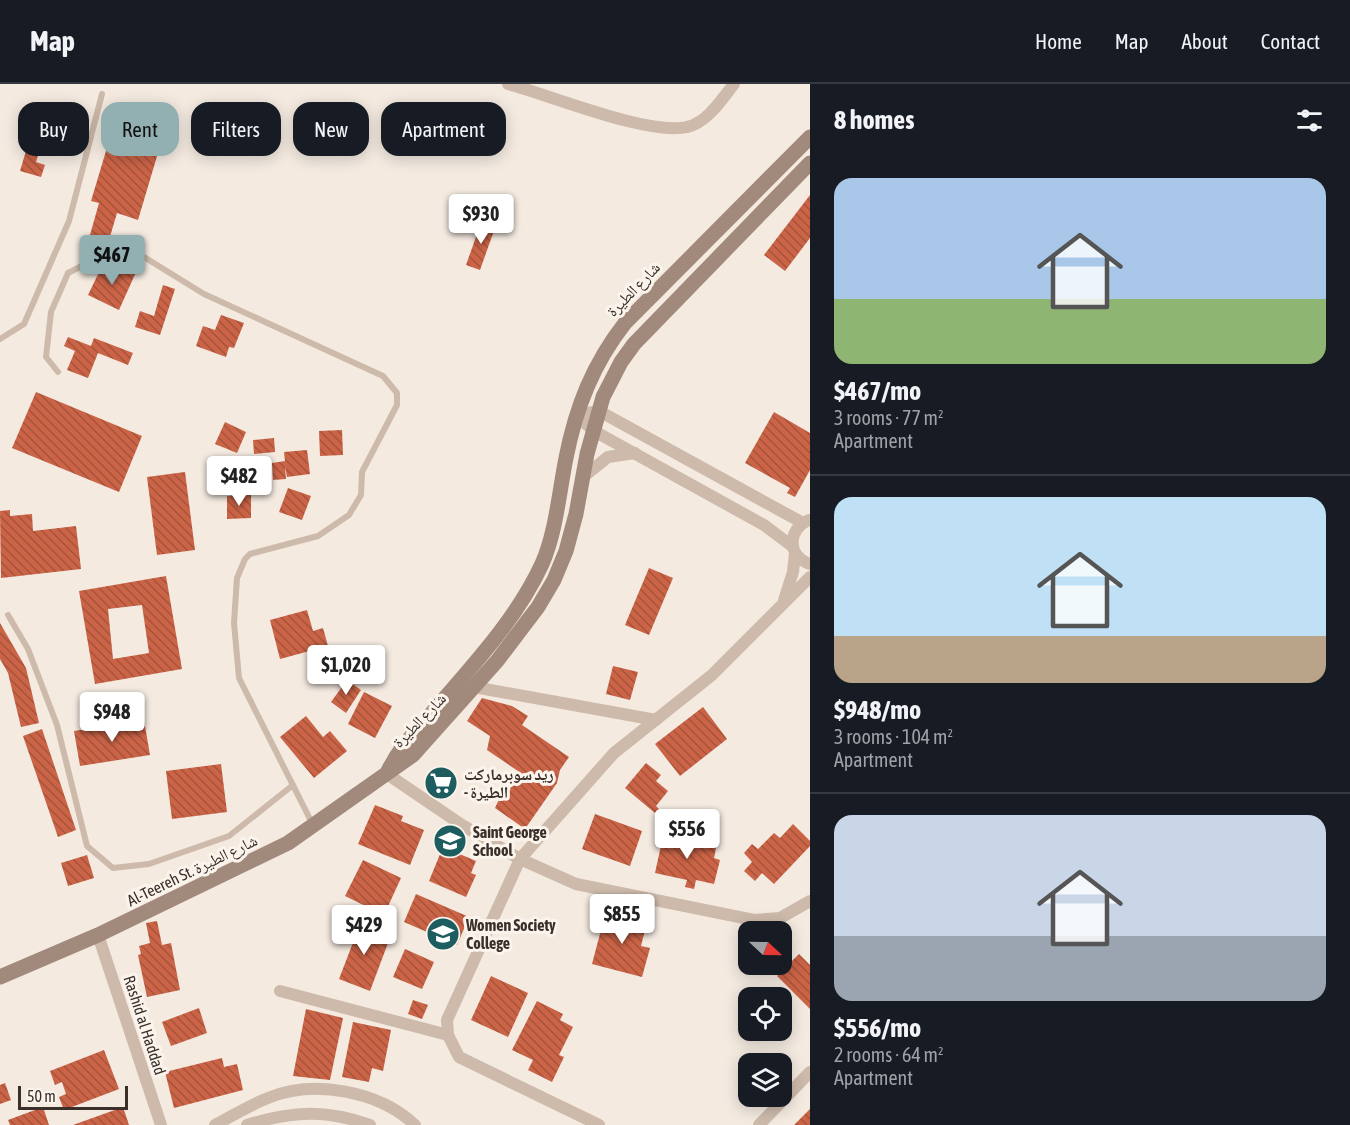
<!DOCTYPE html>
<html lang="en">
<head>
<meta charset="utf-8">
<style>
	:root { --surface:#171b24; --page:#20242c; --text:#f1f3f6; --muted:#9ea1a6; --line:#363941; --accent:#92afb2 }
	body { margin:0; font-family:"Asap Condensed","Noto Naskh Arabic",sans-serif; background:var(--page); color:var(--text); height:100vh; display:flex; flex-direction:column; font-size:22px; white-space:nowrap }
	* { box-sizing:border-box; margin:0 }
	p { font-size:20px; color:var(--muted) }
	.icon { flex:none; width:33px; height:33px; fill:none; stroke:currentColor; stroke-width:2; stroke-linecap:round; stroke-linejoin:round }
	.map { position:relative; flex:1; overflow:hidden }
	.details { display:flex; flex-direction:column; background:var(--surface); width:540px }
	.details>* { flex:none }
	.banner { position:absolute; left:18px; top:18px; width:570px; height:54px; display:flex; gap:12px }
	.needle { width:39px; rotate:112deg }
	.fabs { position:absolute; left:738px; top:837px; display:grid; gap:12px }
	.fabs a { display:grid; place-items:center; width:54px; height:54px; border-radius:12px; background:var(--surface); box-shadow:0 3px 15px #0003; font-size:30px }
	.scale { position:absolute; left:18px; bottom:15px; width:110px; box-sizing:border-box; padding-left:6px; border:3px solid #3b2f2a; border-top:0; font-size:16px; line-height:21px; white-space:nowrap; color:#3b2f2a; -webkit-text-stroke:4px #fbf4ed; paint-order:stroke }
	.price { position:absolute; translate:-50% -51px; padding:0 14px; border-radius:6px; background:#fff; color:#222; font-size:20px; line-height:39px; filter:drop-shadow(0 2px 3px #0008) }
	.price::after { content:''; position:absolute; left:50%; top:36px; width:18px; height:14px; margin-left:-9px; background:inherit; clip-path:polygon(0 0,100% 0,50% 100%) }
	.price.active { background:var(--accent); color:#111 }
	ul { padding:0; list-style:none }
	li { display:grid; align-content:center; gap:12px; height:318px; padding:0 24px }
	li+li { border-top:2px solid var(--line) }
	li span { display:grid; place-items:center; height:186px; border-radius:18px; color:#555 }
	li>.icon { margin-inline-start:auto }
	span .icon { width:108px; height:108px; fill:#fffc; stroke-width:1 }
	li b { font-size:26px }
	h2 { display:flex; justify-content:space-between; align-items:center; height:72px; padding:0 24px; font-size:26px }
	.pill { padding:0 21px; border-radius:18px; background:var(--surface); box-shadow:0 3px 15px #0003; font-size:21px; line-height:54px }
	.pill.active { background:var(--accent); color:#111 }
	header { display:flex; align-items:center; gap:36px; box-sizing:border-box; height:84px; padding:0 30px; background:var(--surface); border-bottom:2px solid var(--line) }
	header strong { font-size:28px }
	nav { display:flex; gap:33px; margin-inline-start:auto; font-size:21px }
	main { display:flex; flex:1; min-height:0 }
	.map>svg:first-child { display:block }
	.building { fill:url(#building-back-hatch); fill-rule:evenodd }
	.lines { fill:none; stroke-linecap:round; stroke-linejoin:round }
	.lane { stroke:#cdbaaa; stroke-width:6 }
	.street { stroke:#cdbaaa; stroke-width:12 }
	.secondary { stroke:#a1897b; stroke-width:15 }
	.labels { text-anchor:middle; stroke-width:6; stroke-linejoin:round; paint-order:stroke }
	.street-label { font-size:16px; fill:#3b2f2a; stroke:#fbf4ed }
	.poi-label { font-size:16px; font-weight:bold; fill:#3b2f2a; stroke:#fbf4ed; text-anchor:start }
</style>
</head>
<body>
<header>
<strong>Map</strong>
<nav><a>Home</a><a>Map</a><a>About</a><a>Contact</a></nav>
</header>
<main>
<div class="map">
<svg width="810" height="1041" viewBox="0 0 810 1041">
	<defs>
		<pattern id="building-back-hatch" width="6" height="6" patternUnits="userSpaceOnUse" patternTransform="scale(1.5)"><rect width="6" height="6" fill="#cb6447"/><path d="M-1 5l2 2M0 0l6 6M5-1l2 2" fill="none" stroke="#a6533b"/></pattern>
	</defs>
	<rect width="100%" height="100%" fill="#f4eae0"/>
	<g class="building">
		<polygon points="40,20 52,23 36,78 45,81 41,93 20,87"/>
		<polygon points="133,21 169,32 138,136 117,129 109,156 90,151 99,119 91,117 115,37 127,40"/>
		<polygon points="810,111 810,154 785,187 764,171"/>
		<polygon points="482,136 496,141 480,186 466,181"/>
		<polygon points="103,180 123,189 127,181 137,186 119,226 88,211"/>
		<polygon points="163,201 175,205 160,251 135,243 140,227 154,232"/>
		<polygon points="221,231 244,239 234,264 229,263 226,273 196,262 203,242 215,246"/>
		<polygon points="68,253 91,262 94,254 133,269 128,281 98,269 88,294 67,286 75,267 64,262"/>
		<polygon points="36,308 142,352 119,408 12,364"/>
		<polygon points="774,328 810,349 810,386 795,413 787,409 790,404 745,379"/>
		<polygon points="225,338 246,348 237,369 215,360"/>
		<polygon points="342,346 343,371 320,372 319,347"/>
		<polygon points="274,354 275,368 254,370 253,356"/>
		<polygon points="307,366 310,390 287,393 285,382 286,395 273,396 272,379 285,377 284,368"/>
		<polygon points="241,378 243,400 220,403 217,380"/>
		<polygon points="185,388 195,466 157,471 147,393"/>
		<polygon points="288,404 311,412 302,436 279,428"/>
		<polygon points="251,411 251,434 227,435 227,412"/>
		<polygon points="10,426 10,432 32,430 33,447 76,442 81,485 1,494 0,427"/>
		<polygon points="649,484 673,494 649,551 625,541"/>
		<path d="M166,492L182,585L95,600L79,507ZM142,521L149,569L113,575L108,525Z"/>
		<polygon points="307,526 313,547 323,544 328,562 280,575 270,536"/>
		<polygon points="0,539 26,584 39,639 21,643 8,589 0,575"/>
		<polygon points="613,582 638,588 630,616 606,610"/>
		<polygon points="347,596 361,606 346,629 331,618"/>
		<polygon points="364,608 392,622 375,654 348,640"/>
		<polygon points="482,614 512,622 528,632 522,641 569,673 560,686 557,699 525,745 495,724 504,705 509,706 516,696 518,687 487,666 490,652 467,637"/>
		<polygon points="703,623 727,655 680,692 655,660"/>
		<polygon points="306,632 323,653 330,647 347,667 314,694 280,653"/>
		<polygon points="144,636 150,671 80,682 74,647"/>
		<polygon points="42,645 76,746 58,753 23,652"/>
		<polygon points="646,679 661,691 656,697 668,707 656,722 659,725 655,729 625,704"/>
		<polygon points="221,680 227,728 172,735 166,687"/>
		<polygon points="375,721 403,732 401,737 424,746 410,781 358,760"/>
		<polygon points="595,730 642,747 630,782 582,765"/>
		<polygon points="793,740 810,757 810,762 774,800 762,789 755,797 744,787 752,778 744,769 752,760 758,765 774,749 780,754"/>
		<polygon points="665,743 676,746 674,755 716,764 714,774 720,776 714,800 696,796 694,805 685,803 687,796 655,789"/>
		<polygon points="443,763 476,777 471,789 476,791 466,813 429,797"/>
		<polygon points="87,771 94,794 68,802 61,779"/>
		<polygon points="363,776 401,794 384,831 345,812"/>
		<polygon points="416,810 469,833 457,861 404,838"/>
		<polygon points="606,827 647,838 641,862 650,864 642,893 592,880"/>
		<polygon points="157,837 162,861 171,859 180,906 147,913 138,871 141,870 139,862 150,859 146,839"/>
		<polygon points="357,838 391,851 370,907 339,895 354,856 342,851 345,844 354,848"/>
		<polygon points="405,865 434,878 422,905 393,893"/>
		<polygon points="799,870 810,881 810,925 777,892"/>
		<polygon points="491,892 528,909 508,953 471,936"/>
		<polygon points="413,916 428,921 422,935 408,930"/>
		<polygon points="537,917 563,930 560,936 573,943 559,971 564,973 552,998 528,986 533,976 512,966"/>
		<polygon points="199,924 207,949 171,962 162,938"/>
		<polygon points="306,925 343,934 330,996 293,992"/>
		<polygon points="353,938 391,946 383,987 372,984 369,998 342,993"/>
		<polygon points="104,966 119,1005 64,1026 59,1013 66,1010 62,998 55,1001 50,987"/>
		<polygon points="222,974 224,983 237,980 243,1006 174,1024 165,988"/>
		<polygon points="5,999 11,1016 0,1020 0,1001"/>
		<polygon points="43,1023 49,1041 10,1041 8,1036"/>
		<polygon points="123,1023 129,1041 73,1041"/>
		<polygon points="810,1025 810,1041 794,1041"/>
	</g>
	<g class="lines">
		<g class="lane">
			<polyline points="0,255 24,240 69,137 102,10"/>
			<polyline points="58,288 46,273 51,228 68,189 105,170 144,173 204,210 383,292 397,309 397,321 362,388 361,411 349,431 318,452 250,470 245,475 237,494 234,539 239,594 313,741"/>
			<polyline points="8,531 28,565 57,641 87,762 113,784 149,780 229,752 293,701"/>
		</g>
		<g class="street">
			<path d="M508,0C550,11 648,52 687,43C707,39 722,15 734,0"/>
			<polyline points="576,331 599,327 803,439"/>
			<polyline points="576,331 594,347 764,441 792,462"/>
			<polyline points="583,393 608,373 635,369"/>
			<path d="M809,436C787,445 787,473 810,480"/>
			<polyline points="784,516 793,488 795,469"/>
			<polyline points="474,603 656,636"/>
			<polyline points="387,690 462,741 520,775 576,800 754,836 780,834 810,817"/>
			<polyline points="98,851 161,1041"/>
			<polyline points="280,907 448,951"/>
			<path d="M215,1041C232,1032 250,1021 268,1014C314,995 379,1007 415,1041"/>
			<path d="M247,1041C292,1027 325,1025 370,1041"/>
			<polyline points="599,1041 459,973 448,951 447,936 520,775 614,669 712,591 810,493"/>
			<polyline points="759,1041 810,988"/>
		</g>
		<g class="secondary">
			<path d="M388,687C402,659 418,646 437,623C475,579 517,534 542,480C556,448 559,409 566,374C576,323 593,280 625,239L810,53"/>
			<polyline points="0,893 98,851 288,759 413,671 497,577 538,523 554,496 566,467 576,430 587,370 603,313 621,278 634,260 810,79"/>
		</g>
	</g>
	<defs>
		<symbol id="supermarket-disc" viewBox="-11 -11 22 22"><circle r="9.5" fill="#1d5c5f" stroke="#fbf4ed"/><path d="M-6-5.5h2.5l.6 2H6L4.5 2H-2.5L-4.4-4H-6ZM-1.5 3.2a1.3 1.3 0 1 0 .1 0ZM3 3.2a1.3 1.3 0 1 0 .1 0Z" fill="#fff"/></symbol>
		<symbol id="school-disc" viewBox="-11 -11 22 22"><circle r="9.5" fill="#1d5c5f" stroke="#fbf4ed"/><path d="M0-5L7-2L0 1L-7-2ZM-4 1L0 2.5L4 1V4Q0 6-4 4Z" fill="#fff"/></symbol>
		<symbol id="university-disc" viewBox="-11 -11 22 22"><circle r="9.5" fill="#1d5c5f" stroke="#fbf4ed"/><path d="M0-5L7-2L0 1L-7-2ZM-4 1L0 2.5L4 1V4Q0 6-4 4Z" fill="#fff"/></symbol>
	</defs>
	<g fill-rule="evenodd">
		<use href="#supermarket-disc" x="422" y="680" width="38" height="38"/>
		<use href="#school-disc" x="431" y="738" width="38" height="38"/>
		<use href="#university-disc" x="424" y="831" width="38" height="38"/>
	</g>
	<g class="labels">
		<g class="street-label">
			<text transform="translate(633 205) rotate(-46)" y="6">شارع الطيرة</text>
			<text transform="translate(419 636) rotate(-46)" y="6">شارع الطيرة</text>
			<text transform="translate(192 786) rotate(-26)" y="6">Al-Teereh St. شارع الطيرة</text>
			<text transform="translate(145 941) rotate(72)" y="6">Rashid al Haddad</text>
		</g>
		<g class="poi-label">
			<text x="464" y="696">ريد سوبرماركت<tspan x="464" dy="18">- الطيرة</tspan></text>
			<text x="473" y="754">Saint George<tspan x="473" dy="18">School</tspan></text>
			<text x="466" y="847">Women Society<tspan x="466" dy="18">College</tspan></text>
		</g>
	</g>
</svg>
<div class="fabs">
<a><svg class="needle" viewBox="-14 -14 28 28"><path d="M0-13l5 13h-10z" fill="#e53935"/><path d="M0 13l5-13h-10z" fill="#9ea1a6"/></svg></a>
<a><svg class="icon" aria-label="locate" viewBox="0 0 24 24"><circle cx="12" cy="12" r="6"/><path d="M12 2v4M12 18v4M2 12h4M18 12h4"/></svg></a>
<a><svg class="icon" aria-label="layers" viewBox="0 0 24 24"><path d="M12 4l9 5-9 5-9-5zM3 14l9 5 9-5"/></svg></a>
</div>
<div class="scale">50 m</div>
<b class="price" style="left:481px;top:161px">$930</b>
<b class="price active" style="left:112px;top:202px">$467</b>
<b class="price" style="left:239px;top:423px">$482</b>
<b class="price" style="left:346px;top:612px">$1,020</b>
<b class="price" style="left:112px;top:659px">$948</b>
<b class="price" style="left:687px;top:776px">$556</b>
<b class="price" style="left:622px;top:861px">$855</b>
<b class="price" style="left:364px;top:872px">$429</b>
<div class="banner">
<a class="pill">Buy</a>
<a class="pill active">Rent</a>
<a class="pill">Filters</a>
<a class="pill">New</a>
<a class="pill">Apartment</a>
</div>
</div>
<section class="details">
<h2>8 homes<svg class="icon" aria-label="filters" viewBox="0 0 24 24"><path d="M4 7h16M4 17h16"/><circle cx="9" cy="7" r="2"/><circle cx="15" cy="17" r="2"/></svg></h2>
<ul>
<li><span style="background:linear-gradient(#a9c7e8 65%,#8fb573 0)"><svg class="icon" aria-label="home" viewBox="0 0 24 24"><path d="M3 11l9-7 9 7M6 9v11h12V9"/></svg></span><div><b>$467/mo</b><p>3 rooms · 77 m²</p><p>Apartment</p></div></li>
<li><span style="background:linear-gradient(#bfe0f5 75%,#b9a48a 0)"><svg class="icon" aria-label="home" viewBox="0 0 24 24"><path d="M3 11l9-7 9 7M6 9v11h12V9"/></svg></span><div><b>$948/mo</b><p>3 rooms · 104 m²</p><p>Apartment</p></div></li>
<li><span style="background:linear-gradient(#c9d6e8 65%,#9aa5b1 0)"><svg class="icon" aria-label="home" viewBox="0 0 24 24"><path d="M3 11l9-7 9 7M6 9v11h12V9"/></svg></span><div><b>$556/mo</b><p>2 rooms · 64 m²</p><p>Apartment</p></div></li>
</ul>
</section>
</main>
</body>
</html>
